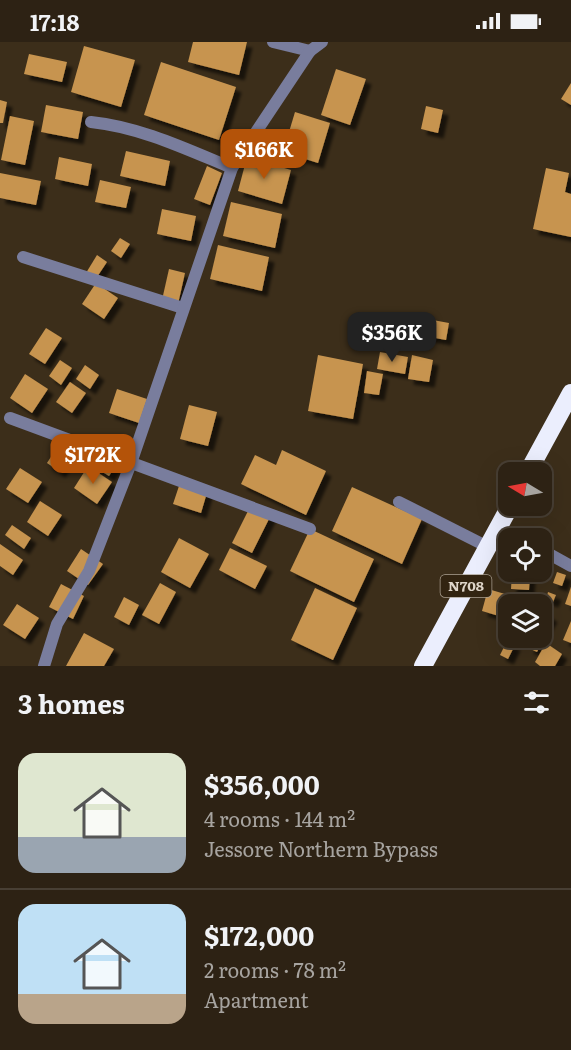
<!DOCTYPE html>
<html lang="en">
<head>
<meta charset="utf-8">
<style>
	:root { --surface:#2d2214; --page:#352a1d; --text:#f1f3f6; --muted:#a7a4a0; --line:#483f34; --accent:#b45309 }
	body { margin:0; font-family:Literata,serif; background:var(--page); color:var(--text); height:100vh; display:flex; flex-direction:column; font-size:22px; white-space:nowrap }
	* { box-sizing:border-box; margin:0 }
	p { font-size:20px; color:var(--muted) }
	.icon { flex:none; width:33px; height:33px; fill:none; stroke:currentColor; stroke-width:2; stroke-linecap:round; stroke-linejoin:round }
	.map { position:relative; height:624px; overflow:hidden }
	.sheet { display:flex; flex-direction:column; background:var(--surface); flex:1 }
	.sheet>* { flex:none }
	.needle { width:39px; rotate:280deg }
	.controls { position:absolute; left:498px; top:420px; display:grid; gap:12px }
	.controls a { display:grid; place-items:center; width:54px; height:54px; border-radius:12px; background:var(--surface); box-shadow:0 6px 24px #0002,0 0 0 2px var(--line); font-size:30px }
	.price { position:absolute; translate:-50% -51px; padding:0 14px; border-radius:12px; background:var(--accent); color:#fff; font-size:20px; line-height:39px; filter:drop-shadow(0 2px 3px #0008) }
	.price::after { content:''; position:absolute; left:50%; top:36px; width:18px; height:14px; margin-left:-9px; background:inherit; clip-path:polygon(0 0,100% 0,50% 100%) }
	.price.active { background:#222; color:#fff }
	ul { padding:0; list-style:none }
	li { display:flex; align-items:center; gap:18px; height:150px; padding:0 18px }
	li+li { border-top:2px solid var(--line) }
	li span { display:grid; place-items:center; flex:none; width:168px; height:120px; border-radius:18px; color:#555 }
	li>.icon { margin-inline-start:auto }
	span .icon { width:72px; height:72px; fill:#fffc; stroke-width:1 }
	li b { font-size:26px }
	h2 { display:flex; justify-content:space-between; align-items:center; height:72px; padding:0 18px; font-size:26px }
	.status { display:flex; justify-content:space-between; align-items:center; height:42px; padding:0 30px; background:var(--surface); direction:ltr }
	.status svg { height:16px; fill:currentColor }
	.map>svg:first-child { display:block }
	.building { fill:#c7944f; filter:url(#shadow) }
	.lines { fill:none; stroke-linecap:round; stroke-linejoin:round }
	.street { stroke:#797d9d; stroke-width:12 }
	.highway { stroke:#ebeefd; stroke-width:18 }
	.labels { text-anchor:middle; stroke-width:6; stroke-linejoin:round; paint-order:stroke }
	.shield { fill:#322411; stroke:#aba192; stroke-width:1.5 }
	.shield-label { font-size:14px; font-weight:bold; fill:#dfd6ca }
</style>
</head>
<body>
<div class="status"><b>17:18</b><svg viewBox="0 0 49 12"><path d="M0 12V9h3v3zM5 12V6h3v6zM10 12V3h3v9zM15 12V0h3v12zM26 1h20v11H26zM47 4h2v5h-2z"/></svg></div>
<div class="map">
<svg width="571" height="624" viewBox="0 0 571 624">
	<defs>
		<filter id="shadow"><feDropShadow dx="5.5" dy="5.5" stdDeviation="1.5" flood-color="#0009"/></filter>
	</defs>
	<rect width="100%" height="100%" fill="#3c2e1a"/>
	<g class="building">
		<polygon points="193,0 247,0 239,33 188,20"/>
		<polygon points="84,4 135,18 121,65 71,50"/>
		<polygon points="29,12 67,20 62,40 24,32"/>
		<polygon points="161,20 236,45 219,98 144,73"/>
		<polygon points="336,27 366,37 350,83 321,73"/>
		<polygon points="571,41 571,63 561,57"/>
		<polygon points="0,58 7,60 3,81 0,81"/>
		<polygon points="46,63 83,70 78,97 41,90"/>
		<polygon points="426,64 443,68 438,91 421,87"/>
		<polygon points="295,70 330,81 318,121 283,110"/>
		<polygon points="10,74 34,79 25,123 1,118"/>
		<polygon points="126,109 170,119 165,144 120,134"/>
		<polygon points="59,115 92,122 88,144 55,137"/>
		<polygon points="247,115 291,128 282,162 238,149"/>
		<polygon points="207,124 222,131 210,163 194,157"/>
		<polygon points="546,126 569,131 565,150 571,152 571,195 533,187"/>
		<polygon points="0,131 41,139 36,163 0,156"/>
		<polygon points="100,138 131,145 126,166 95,160"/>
		<polygon points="231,160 282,172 275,206 223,194"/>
		<polygon points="162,167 196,174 191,199 157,192"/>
		<polygon points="120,196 130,202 121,216 111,209"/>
		<polygon points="218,203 269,215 262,249 210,237"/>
		<polygon points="97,213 107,220 95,238 86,231"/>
		<polygon points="169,227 185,231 178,262 162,258"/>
		<polygon points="96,241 118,256 104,277 82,262"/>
		<polygon points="400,272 449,281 446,298 397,289"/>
		<polygon points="46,286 62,296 45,322 29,312"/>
		<polygon points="380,310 408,315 405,332 377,327"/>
		<polygon points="318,313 363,322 353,377 308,369"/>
		<polygon points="412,313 433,318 429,340 408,337"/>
		<polygon points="60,318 72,326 61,343 49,334"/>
		<polygon points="85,323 99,333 90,347 76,337"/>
		<polygon points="367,329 383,332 379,353 364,351"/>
		<polygon points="25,332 48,347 32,371 10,356"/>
		<polygon points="70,340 86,351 72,371 56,360"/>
		<polygon points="117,347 147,357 139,381 109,371"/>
		<polygon points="189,363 217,370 208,404 180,397"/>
		<polygon points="58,404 71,413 60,430 47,421"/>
		<polygon points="103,405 121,416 109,434 91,423"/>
		<polygon points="282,408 326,429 306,473 241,442 255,413 276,423"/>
		<polygon points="88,424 112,440 97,462 74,446"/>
		<polygon points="20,426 42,440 28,461 6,447"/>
		<polygon points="182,435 209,444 201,471 173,462"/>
		<polygon points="352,445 422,477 402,522 332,489"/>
		<polygon points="40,459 62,473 48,494 27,480"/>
		<polygon points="251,463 271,473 252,511 232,501"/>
		<polygon points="12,483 31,496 24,507 5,493"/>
		<polygon points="310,487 374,517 354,560 290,529"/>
		<polygon points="179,496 209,512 190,546 161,530"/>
		<polygon points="0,502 23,518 13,533 0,524"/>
		<polygon points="230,506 267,524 255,547 219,528"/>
		<polygon points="81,507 103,522 88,543 67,529"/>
		<polygon points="557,530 566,533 562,544 553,541"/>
		<polygon points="512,532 530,533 529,548 511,547"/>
		<polygon points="160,541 176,550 159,582 142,573"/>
		<polygon points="61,542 84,554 73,577 49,565"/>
		<polygon points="571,545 571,564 565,562"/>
		<polygon points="315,546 357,566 333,618 291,598"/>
		<polygon points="488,547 505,552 499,574 482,569"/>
		<polygon points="513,550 532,562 508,562 508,573 501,568"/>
		<polygon points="548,550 556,553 553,560 546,558"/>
		<polygon points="124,555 139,563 129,583 114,575"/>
		<polygon points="17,562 39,576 25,597 3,583"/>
		<polygon points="542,568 552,575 542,591"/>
		<polygon points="571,579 571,601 563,598"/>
		<polygon points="84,591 114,607 104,624 66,624"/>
		<polygon points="533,596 542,600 537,610 528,606"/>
		<polygon points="507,599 515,603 508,617 500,613"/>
		<polygon points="546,601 562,612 555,624 540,624 535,620"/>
	</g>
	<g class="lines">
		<g class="street">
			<polyline points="273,0 310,9"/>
			<path d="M91,80C140,85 186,107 232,126"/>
			<polyline points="23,215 183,266"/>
			<polyline points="10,376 310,487"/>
			<polyline points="399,460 488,505"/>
			<polyline points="498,486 519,496"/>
			<polyline points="542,508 571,524"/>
			<polyline points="44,624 57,582 89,529 131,421 232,126 310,9 322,0"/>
		</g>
		<g class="highway">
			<polyline points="528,430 571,351"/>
			<polyline points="423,624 510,464"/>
		</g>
	</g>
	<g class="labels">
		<rect class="shield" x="440.5" y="533" width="51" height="22" rx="4.5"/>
		<g class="shield-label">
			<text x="466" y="549">N708</text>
		</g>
	</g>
</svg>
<div class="controls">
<a><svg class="needle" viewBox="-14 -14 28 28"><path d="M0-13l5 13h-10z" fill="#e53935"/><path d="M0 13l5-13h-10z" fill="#a7a4a0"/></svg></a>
<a><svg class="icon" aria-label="locate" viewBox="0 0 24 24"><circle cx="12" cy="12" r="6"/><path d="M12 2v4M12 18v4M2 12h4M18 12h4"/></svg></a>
<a><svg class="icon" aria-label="layers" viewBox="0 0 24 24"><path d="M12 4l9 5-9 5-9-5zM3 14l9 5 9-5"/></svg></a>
</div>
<b class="price" style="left:264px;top:138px">$166K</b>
<b class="price active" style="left:392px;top:321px">$356K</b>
<b class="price" style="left:93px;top:443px">$172K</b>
</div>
<section class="sheet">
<h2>3 homes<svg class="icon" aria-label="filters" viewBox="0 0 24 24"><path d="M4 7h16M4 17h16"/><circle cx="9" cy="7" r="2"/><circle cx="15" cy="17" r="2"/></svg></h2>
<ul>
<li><span style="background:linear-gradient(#dfe7d0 70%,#9aa5b1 0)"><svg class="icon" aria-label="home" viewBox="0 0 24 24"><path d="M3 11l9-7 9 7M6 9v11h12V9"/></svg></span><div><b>$356,000</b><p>4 rooms · 144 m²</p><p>Jessore Northern Bypass</p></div></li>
<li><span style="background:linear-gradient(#bfe0f5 75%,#b9a48a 0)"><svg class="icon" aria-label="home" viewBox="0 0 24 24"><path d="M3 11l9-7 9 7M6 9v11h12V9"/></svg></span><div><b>$172,000</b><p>2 rooms · 78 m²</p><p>Apartment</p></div></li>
</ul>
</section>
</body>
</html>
